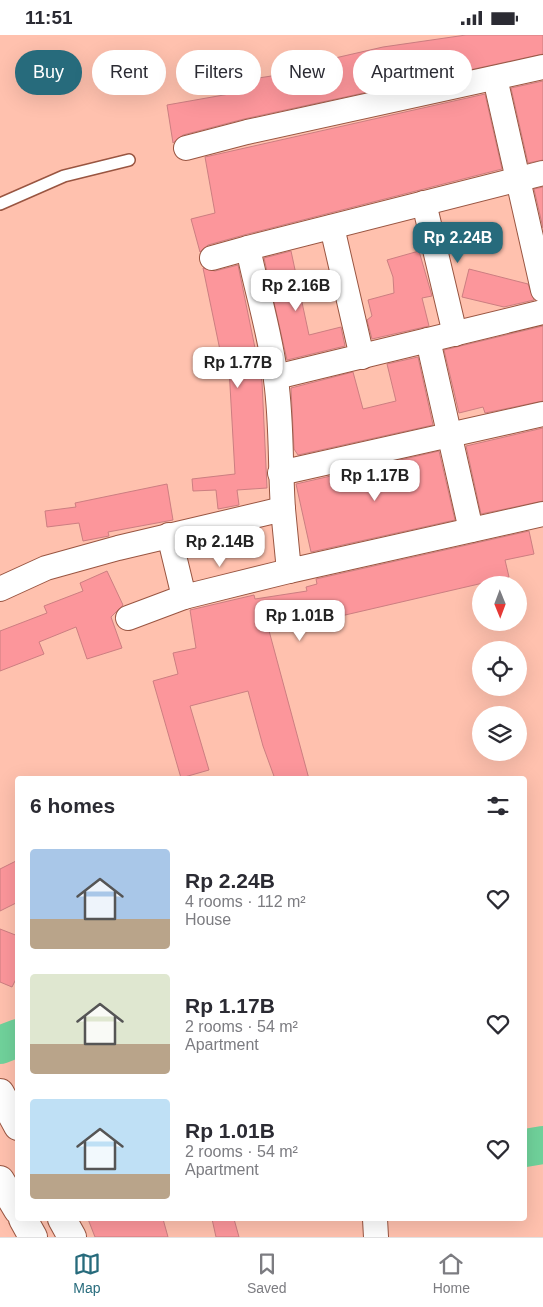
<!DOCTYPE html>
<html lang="en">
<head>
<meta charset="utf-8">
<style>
	:root { --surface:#fff; --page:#f7f7f7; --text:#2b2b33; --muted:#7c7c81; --line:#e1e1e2; --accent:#276b7c }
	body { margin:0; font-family:Arial,sans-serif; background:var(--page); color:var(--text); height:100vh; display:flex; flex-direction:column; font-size:19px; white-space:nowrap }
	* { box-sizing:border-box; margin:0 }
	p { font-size:16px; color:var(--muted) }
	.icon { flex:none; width:28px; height:28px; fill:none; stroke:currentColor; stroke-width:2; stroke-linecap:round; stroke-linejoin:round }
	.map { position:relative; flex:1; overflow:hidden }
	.sheet { position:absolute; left:15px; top:741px; width:512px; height:445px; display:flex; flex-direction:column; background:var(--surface); border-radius:5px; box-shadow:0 5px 20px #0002 }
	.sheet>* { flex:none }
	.guide { position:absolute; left:15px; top:15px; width:514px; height:45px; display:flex; gap:10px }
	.needle { width:32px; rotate:179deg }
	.controls { position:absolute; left:472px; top:541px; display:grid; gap:10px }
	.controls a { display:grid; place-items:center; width:55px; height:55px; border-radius:50%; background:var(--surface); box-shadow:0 5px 20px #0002; font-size:25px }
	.price { position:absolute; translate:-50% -42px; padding:0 11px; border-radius:10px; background:#fff; color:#222; font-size:16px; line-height:32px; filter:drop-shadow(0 1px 2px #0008) }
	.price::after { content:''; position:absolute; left:50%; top:30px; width:15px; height:11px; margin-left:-8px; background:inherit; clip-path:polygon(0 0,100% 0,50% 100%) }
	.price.current { background:var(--accent); color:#fff }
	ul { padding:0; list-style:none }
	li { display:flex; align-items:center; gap:15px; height:125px; padding:0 15px }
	li span { display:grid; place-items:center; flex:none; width:140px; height:100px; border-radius:5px; color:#555 }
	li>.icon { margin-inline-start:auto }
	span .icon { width:60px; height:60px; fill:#fffc; stroke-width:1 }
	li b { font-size:21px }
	h2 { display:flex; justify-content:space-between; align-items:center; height:60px; padding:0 15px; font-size:21px }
	.chip { padding:0 18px; border-radius:22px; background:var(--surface); box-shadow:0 5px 20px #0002; font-size:18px; line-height:45px }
	.chip.current { background:var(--accent); color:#fff }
	.status { display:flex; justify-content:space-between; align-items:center; height:35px; padding:0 25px; background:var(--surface); direction:ltr }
	.status svg { height:14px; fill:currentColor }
	.tab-bar { display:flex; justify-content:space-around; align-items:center; height:70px; border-top:1px solid var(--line); background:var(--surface); font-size:14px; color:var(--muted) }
	.tab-bar a { display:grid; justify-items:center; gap:2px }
	.tab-bar .current { color:var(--accent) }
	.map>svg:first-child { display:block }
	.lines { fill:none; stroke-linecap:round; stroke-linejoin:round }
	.river { stroke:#70d29b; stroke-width:38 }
	.building { fill:#fc969b; stroke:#cc7e81 }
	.lane-casing { stroke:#995541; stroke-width:14 }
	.street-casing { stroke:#995541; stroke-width:26 }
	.highway-casing { stroke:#995541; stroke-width:30 }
	.lane { stroke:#fff; stroke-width:11 }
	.street { stroke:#fff; stroke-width:24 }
	.highway { stroke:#fff; stroke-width:28 }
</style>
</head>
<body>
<div class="status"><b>11:51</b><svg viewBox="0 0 49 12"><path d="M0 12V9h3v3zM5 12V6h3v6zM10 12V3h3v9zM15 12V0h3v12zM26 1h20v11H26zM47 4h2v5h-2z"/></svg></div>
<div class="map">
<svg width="543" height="1202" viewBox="0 0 543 1202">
	<rect width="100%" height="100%" fill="#ffc1ae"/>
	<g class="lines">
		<g class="river">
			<polyline points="0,1010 18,1003"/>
			<polyline points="525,1113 543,1110"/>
		</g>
	</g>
	<g class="building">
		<polygon points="466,0 543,0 543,19 244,84 183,100 173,108 167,70 235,58 234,52 253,49 252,44 323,33 322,26 383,12"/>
		<polygon points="543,46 543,125 528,128 511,53"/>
		<polygon points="485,59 502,134 244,200 208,210 200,217 191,184 215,178 205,122"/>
		<polygon points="543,152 543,193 534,154"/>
		<polygon points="291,216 309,300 341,292 345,311 287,325 264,223"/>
		<polygon points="419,216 432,261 422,263 429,291 372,304 367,285 372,281 368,265 394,258 393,242 387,225"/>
		<polygon points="238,230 262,347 267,453 237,455 239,470 218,474 216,455 193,456 192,444 235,439 229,333 226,334 224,319 221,320 203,233 215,236"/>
		<polygon points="469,234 528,249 534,265 504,272 462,262"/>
		<polygon points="543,291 543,366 485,378 483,372 459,378 444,315"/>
		<polygon points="418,322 433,390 298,420 294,414 291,353 353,337 363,374 396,366 387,329"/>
		<polygon points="543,393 543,466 481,479 466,411"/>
		<polygon points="439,416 455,485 311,517 296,449"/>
		<polygon points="167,449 173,485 108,497 109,501 83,506 79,488 47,492 45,476 76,472 75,468"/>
		<polygon points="529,496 534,519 505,525 509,542 315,587 314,584 268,592 309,744 275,744 263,711 248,656 190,671 209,735 181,743 153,646 178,639 173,618 196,613 190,575 254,560 255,564 307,556 306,552 317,549 316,544"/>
		<polygon points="107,536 123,570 111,582 122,613 87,624 76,592 39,607 44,619 0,636 0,596 47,578 44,571 83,556 80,548"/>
		<polygon points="18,825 18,867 0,876 0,834"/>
		<polygon points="0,894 18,901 18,940 12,952 0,947"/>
		<polygon points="88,1184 163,1184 168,1202 95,1202"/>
		<polygon points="212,1184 234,1184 239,1202 216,1202"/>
	</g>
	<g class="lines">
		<defs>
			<polyline id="lane" points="0,169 64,141 129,125"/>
			<g id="street">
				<polyline points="495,43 543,255"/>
				<polyline points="186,113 247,97 543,32"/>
				<polyline points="424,168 455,299"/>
				<polyline points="332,192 362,322"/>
				<polyline points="212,223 248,213"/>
				<polyline points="428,305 471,495"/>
				<polyline points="276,342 543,277"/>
				<polyline points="280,438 543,379"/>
				<path d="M283,474C280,431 282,388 276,345C271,301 257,257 248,213L543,138"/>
				<polyline points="169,500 184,562 289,536"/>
				<polyline points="0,554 46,533 118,513 283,474 289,536 543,479"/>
				<polyline points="128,583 184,562"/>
				<polyline points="375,1184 376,1202"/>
			</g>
			<g id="highway">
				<polyline points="0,1058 18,1091"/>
				<polyline points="0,1145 18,1175"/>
				<polyline points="23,1184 33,1202"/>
				<polyline points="62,1184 72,1202"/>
			</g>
		</defs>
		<use href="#lane" class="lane-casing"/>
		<use href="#street" class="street-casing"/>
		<use href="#highway" class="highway-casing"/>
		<use href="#lane" class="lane"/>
		<use href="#street" class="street"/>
		<use href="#highway" class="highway"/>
	</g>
</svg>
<div class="controls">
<a><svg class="needle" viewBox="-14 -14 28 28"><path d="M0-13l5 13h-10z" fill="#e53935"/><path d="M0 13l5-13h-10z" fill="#7c7c81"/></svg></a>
<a><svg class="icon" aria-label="locate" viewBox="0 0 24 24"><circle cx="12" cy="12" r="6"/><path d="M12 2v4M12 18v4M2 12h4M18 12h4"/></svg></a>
<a><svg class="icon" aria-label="layers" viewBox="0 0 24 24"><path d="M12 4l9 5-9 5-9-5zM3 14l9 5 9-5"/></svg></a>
</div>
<b class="price current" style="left:458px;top:229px">Rp 2.24B</b>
<b class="price" style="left:296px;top:277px">Rp 2.16B</b>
<b class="price" style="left:238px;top:354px">Rp 1.77B</b>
<b class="price" style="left:375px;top:467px">Rp 1.17B</b>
<b class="price" style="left:220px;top:533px">Rp 2.14B</b>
<b class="price" style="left:300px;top:607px">Rp 1.01B</b>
<div class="guide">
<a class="chip current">Buy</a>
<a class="chip">Rent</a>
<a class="chip">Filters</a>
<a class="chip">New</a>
<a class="chip">Apartment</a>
</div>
<section class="sheet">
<h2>6 homes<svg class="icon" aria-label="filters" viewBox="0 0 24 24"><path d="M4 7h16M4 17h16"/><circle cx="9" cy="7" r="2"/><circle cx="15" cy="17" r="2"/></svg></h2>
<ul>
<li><span style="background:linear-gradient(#a9c7e8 70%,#b9a48a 0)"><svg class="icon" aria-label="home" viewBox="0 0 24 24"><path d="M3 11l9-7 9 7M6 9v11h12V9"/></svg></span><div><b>Rp 2.24B</b><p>4 rooms · 112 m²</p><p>House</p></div><svg class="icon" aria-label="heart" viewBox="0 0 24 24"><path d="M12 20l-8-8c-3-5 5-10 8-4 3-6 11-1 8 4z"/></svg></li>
<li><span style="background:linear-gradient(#dfe7d0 70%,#b9a48a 0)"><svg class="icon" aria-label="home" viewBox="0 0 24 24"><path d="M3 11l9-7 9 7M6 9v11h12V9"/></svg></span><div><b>Rp 1.17B</b><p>2 rooms · 54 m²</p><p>Apartment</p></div><svg class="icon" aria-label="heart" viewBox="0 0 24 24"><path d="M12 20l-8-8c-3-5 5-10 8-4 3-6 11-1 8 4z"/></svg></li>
<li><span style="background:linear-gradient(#bfe0f5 75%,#b9a48a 0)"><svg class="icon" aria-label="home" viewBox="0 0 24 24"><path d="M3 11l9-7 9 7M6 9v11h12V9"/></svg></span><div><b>Rp 1.01B</b><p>2 rooms · 54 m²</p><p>Apartment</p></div><svg class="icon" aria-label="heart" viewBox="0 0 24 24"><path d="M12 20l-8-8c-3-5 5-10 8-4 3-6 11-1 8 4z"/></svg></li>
</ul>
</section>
</div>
<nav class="tab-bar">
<a class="current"><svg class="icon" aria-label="map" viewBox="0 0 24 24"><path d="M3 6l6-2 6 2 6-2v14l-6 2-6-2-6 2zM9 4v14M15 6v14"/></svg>Map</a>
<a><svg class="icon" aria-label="saved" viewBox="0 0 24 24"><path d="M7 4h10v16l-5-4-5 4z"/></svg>Saved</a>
<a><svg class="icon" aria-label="home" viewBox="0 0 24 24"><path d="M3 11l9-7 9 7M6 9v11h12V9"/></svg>Home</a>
</nav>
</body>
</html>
